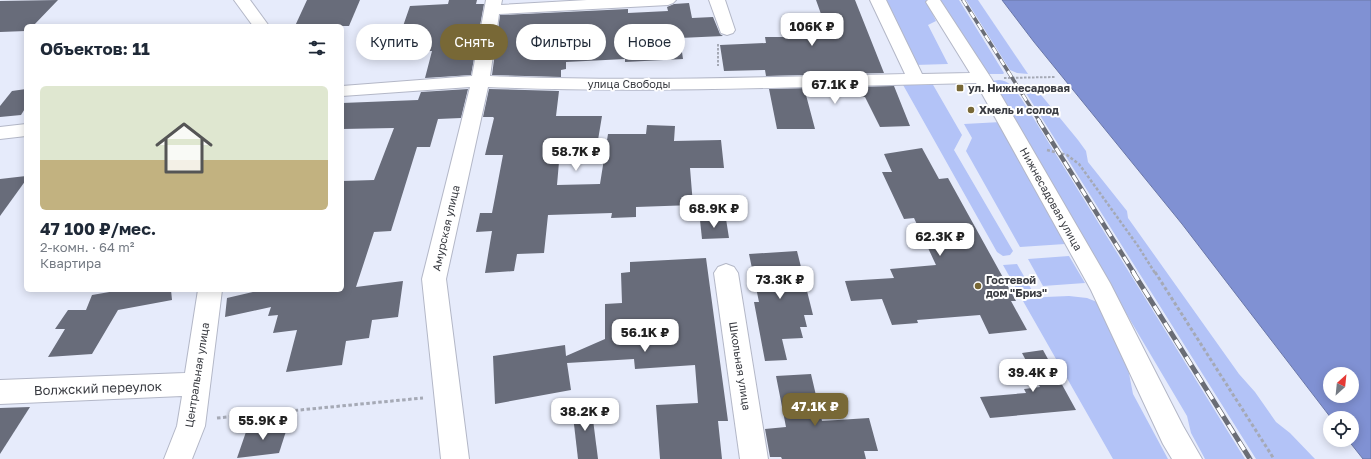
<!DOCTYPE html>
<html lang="ru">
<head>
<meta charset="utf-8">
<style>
	:root { --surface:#fff; --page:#f6f6f7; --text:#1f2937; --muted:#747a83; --accent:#786836 }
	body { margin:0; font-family:"Golos Text",sans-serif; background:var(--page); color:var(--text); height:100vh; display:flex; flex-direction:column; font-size:15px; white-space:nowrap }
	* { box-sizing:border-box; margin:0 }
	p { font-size:13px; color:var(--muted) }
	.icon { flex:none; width:22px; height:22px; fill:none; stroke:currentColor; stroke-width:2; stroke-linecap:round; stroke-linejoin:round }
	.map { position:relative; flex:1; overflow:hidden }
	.details { position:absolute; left:24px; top:24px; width:320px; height:268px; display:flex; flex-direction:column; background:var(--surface); border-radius:6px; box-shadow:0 2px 10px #0003 }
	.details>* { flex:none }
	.guide { position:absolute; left:356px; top:24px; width:380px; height:36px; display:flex; gap:8px }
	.needle { width:26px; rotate:27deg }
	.buttons { position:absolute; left:1323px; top:367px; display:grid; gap:8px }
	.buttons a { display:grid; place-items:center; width:36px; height:36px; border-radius:50%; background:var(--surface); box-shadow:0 2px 10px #0003; font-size:20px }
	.price { position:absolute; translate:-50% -34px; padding:0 9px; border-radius:8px; background:#fff; color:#222; font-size:13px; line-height:26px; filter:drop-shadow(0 1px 2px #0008) }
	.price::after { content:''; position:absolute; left:50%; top:24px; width:12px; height:9px; margin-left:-6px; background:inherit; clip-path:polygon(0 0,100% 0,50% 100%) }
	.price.current { background:var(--accent); color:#fff }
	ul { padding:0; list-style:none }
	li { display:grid; align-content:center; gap:8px; height:212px; padding:0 16px }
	li span { display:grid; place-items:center; height:124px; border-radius:6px; color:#555 }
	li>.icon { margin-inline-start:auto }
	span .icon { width:72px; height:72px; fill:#fffc; stroke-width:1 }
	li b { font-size:17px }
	h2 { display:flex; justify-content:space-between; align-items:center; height:48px; padding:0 16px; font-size:17px }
	.chip { padding:0 14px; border-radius:18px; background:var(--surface); box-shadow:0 2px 10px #0003; font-size:14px; line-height:36px }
	.chip.current { background:var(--accent); color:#fff }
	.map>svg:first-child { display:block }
	.green { fill:#b3c3f7 }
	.water { fill:#8091d3; stroke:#6b78a8; fill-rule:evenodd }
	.building { fill:#686c7a }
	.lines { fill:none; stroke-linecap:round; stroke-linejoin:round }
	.minor-casing { stroke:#b3b7c7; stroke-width:2 }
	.path-far2 { stroke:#a5a9b5; stroke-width:2; stroke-dasharray:2.5 1.5; stroke-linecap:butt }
	.path-far1 { stroke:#a5a9b5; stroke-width:2.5; stroke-dasharray:3 2; stroke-linecap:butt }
	.path { stroke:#a5a9b5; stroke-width:3; stroke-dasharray:3.5 2.5; stroke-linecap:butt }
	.minor { fill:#fff; fill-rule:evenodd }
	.rail-far2-casing { stroke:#6a6d76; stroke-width:3.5 }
	.rail-far1-casing { stroke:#6a6d76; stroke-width:4.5 }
	.rail-casing { stroke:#6a6d76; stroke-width:5 }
	.rail-far2 { stroke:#fff; stroke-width:2.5; stroke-dasharray:7; stroke-linecap:butt }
	.rail-far1 { stroke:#fff; stroke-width:3; stroke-dasharray:8; stroke-linecap:butt }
	.rail { stroke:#fff; stroke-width:3.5; stroke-dasharray:10; stroke-linecap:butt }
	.poi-dot { fill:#786836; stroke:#fff; stroke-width:1.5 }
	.labels { text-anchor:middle; stroke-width:4; stroke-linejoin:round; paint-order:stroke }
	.street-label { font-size:11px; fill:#3a3c42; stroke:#fff }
	.poi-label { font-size:11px; font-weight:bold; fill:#3a3c42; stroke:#fff; text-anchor:start }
	.near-street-label { font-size:13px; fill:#3a3c42; stroke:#fff }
</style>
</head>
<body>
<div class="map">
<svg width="1371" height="459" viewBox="0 0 1371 459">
	<rect width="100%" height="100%" fill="#e6ebfb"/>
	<g class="green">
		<polygon points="884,0 926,0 936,21 928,25 948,64 915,65"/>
		<polygon points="938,0 959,0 1004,73 1003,74 986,74"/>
		<polygon points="966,0 978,0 1028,74 1017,73 1010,70"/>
		<path d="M999,80C1011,81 1015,90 1021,98L1245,459H1205L1191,433L1187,416L992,87L991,81Z"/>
		<polygon points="902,83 932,83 962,135 954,150 1013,251 1010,255 1003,256 997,252"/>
		<polygon points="1027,85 1032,86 1037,90 1078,140 1086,151 1088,162 1127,211 1128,218 1239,374 1255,392 1276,422 1290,433 1315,459 1256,459 1026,93 1022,86"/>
		<polygon points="1001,122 1065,244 1020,247 966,151 972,138 964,124"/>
		<polygon points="1069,256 1085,283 1043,286 1028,259"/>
		<polygon points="1017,264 1034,294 1020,295 1003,265"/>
		<path d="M1069,296L1087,298L1097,302L1126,358L1133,394L1168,459H1113L1023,301C1038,296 1053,297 1069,296Z"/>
	</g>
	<path class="water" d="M1002,0H1371V459H1363L1348,440H1352V418H1331L1182,224L1034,42ZM1330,374H1352V396H1330Z"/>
	<g class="building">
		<polygon points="58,0 33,26 26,26 26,31 0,32 0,1"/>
		<polygon points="307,0 360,0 349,26 295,26"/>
		<polygon points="449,0 477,0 476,4 484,4 471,75 425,78 432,51 394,52 410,6 448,4"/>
		<polygon points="816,0 855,0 884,73 766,76 765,70 724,71 720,45 766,43 765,37 809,37 803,14 821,14"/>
		<polygon points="689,3 692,18 713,17 720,34 723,36 680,38 683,59 625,62 625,59 566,62 566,69 561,70 561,77 492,75 500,15 628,9 628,13 668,11 667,7 674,4"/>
		<polygon points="894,86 910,126 880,127 865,97 858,97 857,94 806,95 815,129 777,129 769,89"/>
		<polygon points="26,89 26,107 21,115 0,117 0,106 12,91"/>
		<polygon points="468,89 461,118 438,119 430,147 417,147 391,231 374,232 356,287 403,281 398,317 372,320 369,338 346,341 342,365 286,372 297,330 273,333 278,315 268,316 271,307 225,317 227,298 262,290 342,290 342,181 374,180 394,128 342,129 342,103 418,100 421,92"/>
		<polygon points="489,89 559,91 556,116 602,116 598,140 561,139 557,185 600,184 608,134 646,134 647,125 675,126 674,141 721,140 724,168 690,168 693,205 636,207 636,217 611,218 612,213 548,215 544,253 517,254 514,271 485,273 492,231 476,232 480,213 492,213 503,155 485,155 494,118 493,117 483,117"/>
		<polygon points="922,148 939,179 948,178 1016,301 1011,301 1027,330 989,334 980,315 917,320 918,323 892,325 882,299 851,301 845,281 894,278 890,269 936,265 914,218 904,219 882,172 892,172 884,154"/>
		<polygon points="26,176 26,180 0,216 0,179"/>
		<polygon points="726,219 729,238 702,239 700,220"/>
		<polygon points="797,251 813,315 804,315 807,327 800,327 803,338 782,339 787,360 765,361 754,302 759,302 749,254"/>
		<polygon points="706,258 728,421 718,421 722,459 660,459 656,405 698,403 695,365 635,369 634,359 567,363 571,390 495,404 493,356 565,345 566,356 605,339 605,304 622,303 621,273 630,272 630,262"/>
		<polygon points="121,290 171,290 172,300 118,310 92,354 48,357 65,329 55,329 68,310 86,310 92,295"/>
		<polygon points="1043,350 1076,410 990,418 980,397 1026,393 1024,389 1040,387 1022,353"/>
		<polygon points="811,374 822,421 869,418 878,451 864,451 866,459 782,459 781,457 770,457 765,429 786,427 776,376"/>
		<polygon points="591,404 598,459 578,459 572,407"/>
		<polygon points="30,407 0,454 0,408"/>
		<polygon points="288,425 279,453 237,458 247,429"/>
	</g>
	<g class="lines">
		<defs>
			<g id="minor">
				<polygon points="234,0 250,0 269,26 253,26"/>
				<path d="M486,0H502L501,5L587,0H676L673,3L668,5L499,14L490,76C628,82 766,77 905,74L870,0H886L922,74L970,73L926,2L928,0H940L991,78L1110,283L1183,426L1202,459H1172L1163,444L1091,290L976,83C814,86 650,94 488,87L446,279L469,459H441L422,279L470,87L342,96V86L472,76Z"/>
				<polygon points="709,0 725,0 735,30 733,33 727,35 721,33"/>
				<polygon points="26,124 26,136 0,139 0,127"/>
				<polygon points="726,264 734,267 738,273 768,459 740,459 714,273 718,267"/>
				<polygon points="198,290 222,290 205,426 192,459 164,459 177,426 182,396 0,404 0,380 185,373"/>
			</g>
		</defs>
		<use href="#minor" class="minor-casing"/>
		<g class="path-far2">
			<polyline points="718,44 718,66"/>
			<polyline points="1004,78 1055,77"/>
		</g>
		<polyline class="path-far1" points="1047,150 1067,155 1079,164 1138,246 1155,273"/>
		<g class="path">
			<polyline points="1155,272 1274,459"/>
			<polyline points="217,418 423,398"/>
		</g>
		<use href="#minor" class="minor"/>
		<defs>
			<polyline id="rail-far2" points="963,0 1040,122"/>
			<polyline id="rail-far1" points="1039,121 1134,273"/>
			<polyline id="rail" points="1133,272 1250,459"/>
		</defs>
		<use href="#rail-far2" class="rail-far2-casing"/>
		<use href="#rail-far1" class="rail-far1-casing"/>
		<use href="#rail" class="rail-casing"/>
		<use href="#rail-far2" class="rail-far2"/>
		<use href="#rail-far1" class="rail-far1"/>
		<use href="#rail" class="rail"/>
	</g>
	<g class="poi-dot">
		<rect x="956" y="84" width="8" height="8" rx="2"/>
		<circle cx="971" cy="110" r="4"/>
		<circle cx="978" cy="286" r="4"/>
	</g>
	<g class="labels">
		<g class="street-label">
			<text x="629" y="88">улица Свободы</text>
			<text transform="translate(1051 199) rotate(61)" y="4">Нижнесадовая улица</text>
			<text transform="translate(446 228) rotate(-77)" y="4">Амурская улица</text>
			<text transform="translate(740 366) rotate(81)" y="4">Школьная улица</text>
			<text transform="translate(197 375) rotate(-81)" y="4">Центральная улица</text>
		</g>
		<g class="poi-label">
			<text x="968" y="92">ул. Нижнесадовая</text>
			<text x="979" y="114">Хмель и солод</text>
			<text x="986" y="284">Гостевой<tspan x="986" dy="13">дом "Бриз"</tspan></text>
		</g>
		<g class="near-street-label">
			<text transform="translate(98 388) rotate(-2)" y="5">Волжский переулок</text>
		</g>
	</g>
</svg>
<div class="buttons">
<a><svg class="needle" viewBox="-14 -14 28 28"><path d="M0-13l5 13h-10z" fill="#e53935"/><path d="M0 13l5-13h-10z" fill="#747a83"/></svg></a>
<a><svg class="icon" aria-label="locate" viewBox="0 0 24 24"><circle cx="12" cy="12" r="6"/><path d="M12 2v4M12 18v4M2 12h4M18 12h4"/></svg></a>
</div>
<b class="price" style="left:812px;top:47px">106K ₽</b>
<b class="price" style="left:835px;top:105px">67.1K ₽</b>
<b class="price" style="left:576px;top:172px">58.7K ₽</b>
<b class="price" style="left:714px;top:229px">68.9K ₽</b>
<b class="price" style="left:940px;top:257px">62.3K ₽</b>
<b class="price" style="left:780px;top:300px">73.3K ₽</b>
<b class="price" style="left:645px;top:353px">56.1K ₽</b>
<b class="price" style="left:1033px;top:393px">39.4K ₽</b>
<b class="price current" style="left:815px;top:427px">47.1K ₽</b>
<b class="price" style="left:585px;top:432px">38.2K ₽</b>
<b class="price" style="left:263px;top:441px">55.9K ₽</b>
<div class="guide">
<a class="chip">Купить</a>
<a class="chip current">Снять</a>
<a class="chip">Фильтры</a>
<a class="chip">Новое</a>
</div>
<section class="details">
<h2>Объектов: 11<svg class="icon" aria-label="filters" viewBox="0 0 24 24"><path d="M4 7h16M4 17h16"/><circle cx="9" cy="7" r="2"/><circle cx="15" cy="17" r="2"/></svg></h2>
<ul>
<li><span style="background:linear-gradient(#dfe7d0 60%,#c2b280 0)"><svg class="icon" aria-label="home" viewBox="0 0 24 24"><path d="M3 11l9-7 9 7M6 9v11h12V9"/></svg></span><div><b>47 100 ₽/мес.</b><p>2-комн. · 64 m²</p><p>Квартира</p></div></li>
</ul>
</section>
</div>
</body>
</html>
